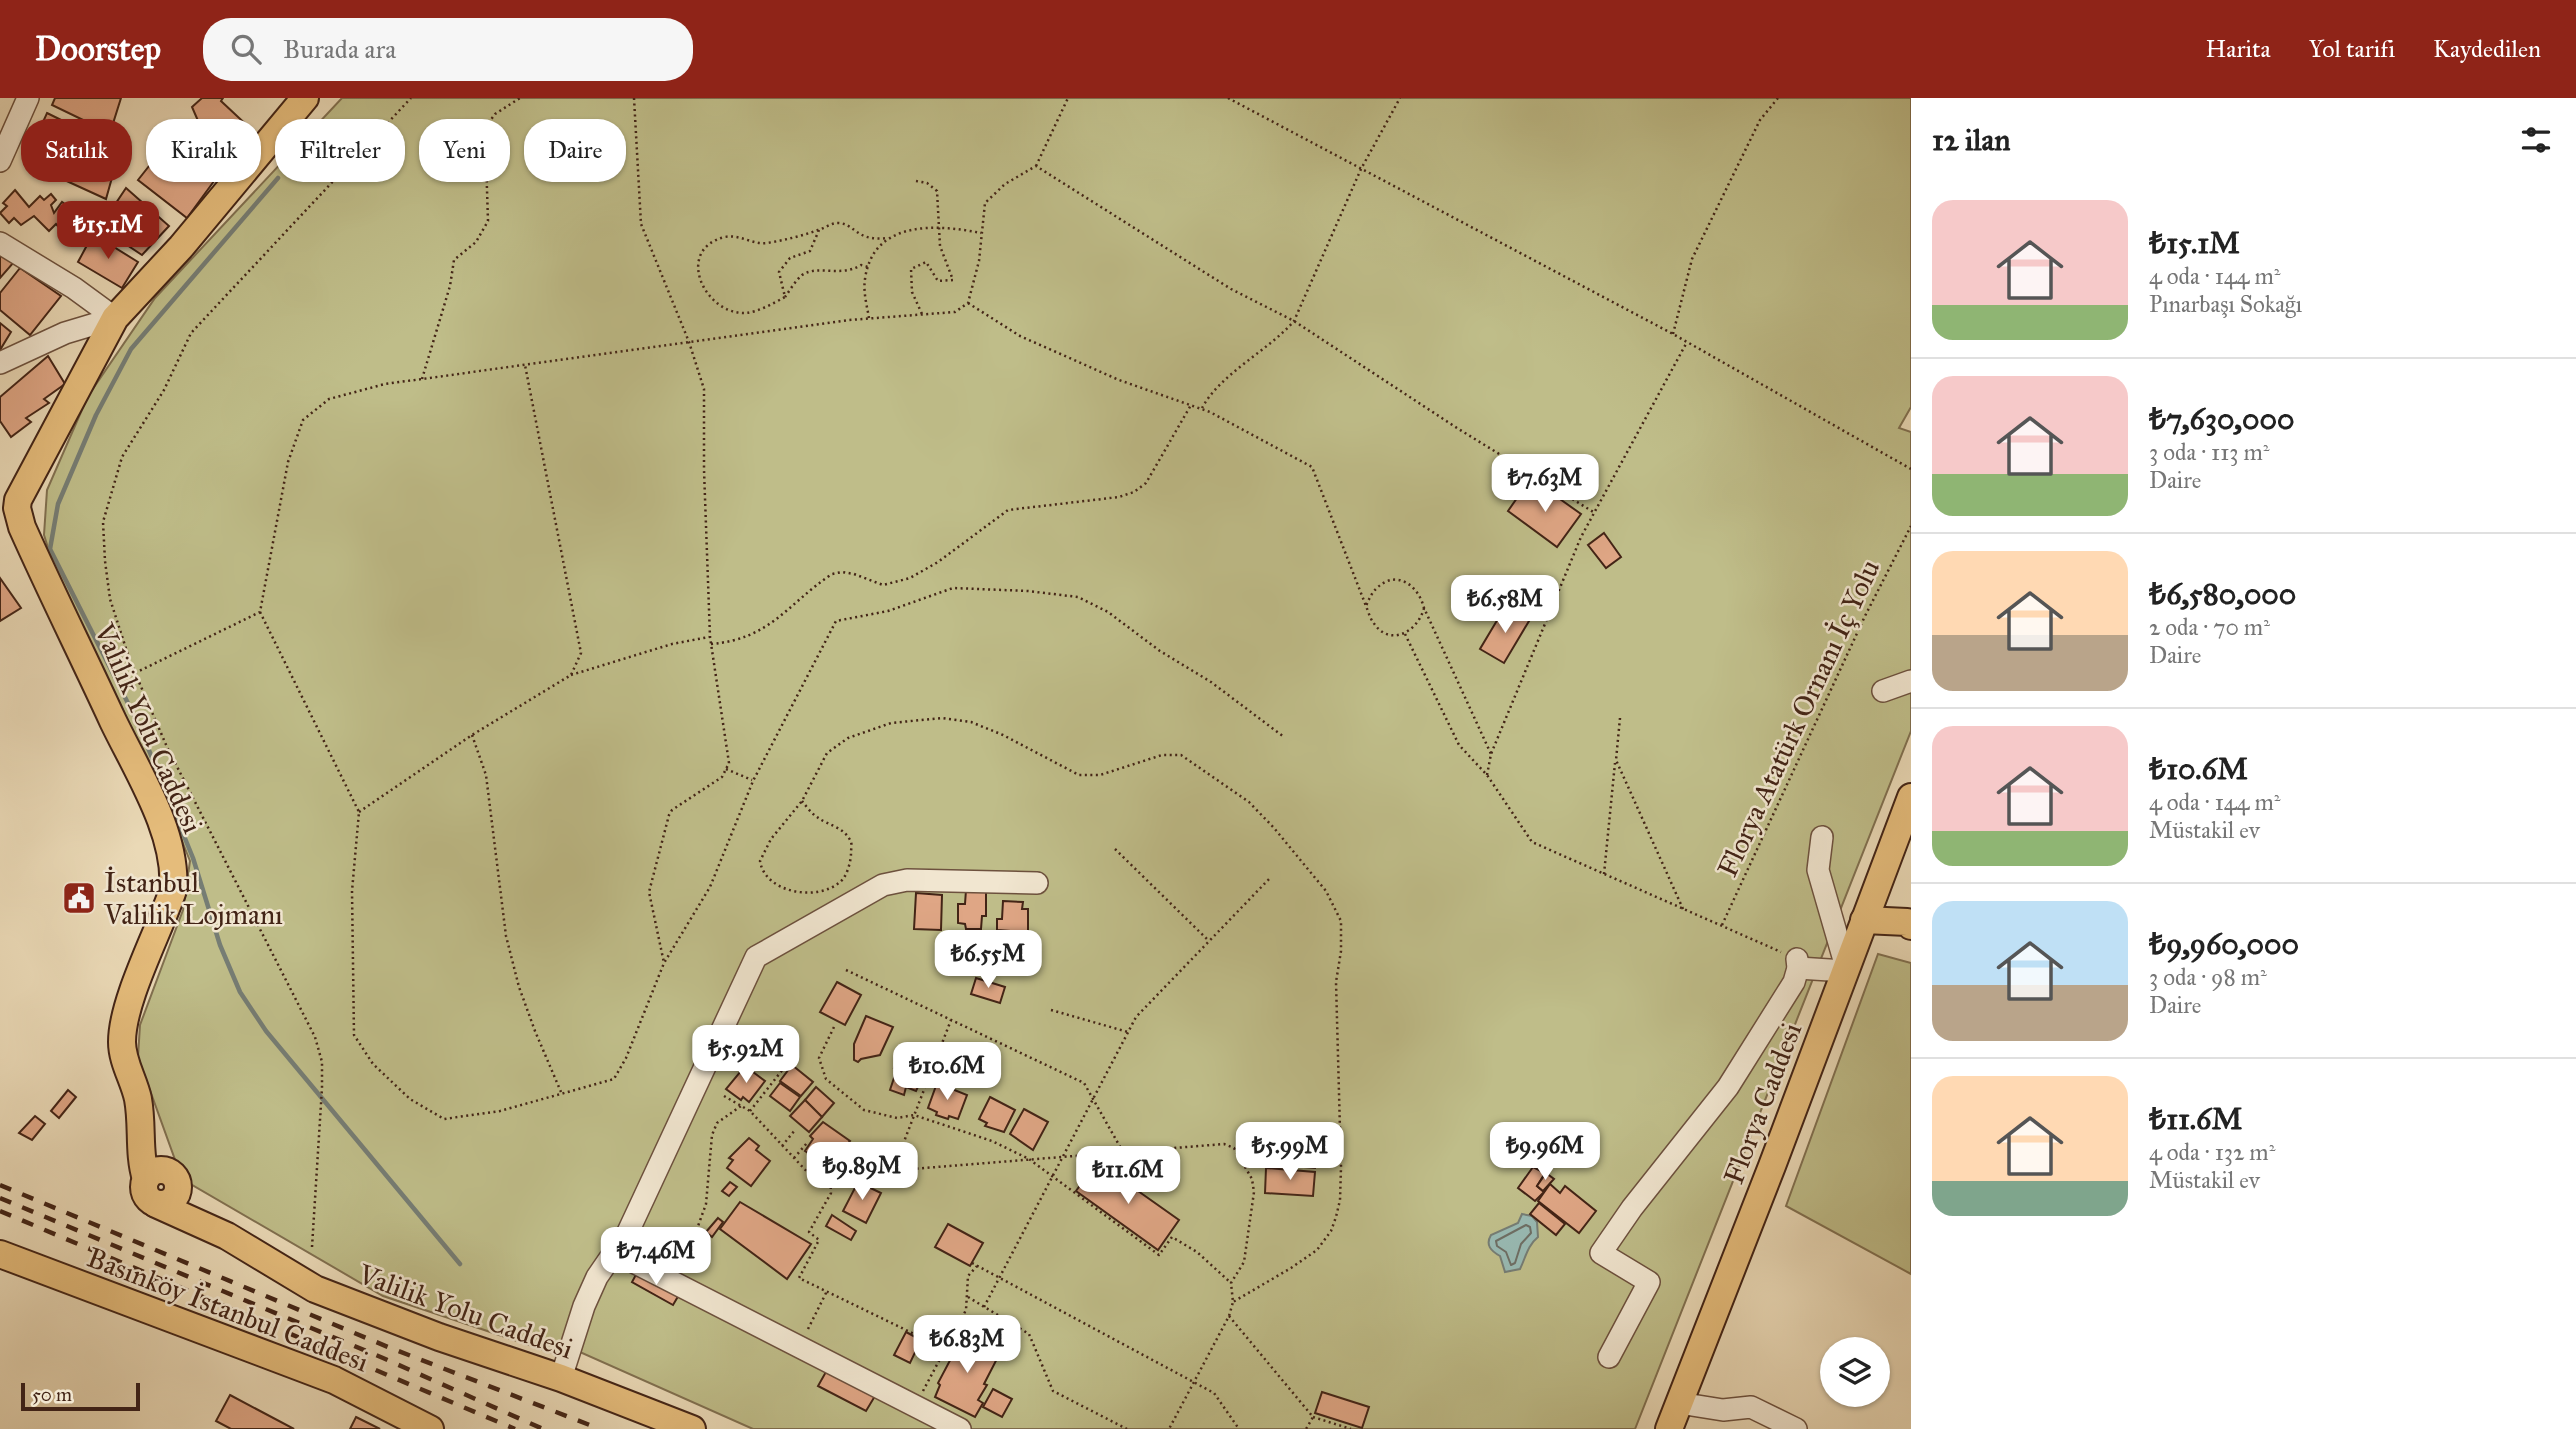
<!DOCTYPE html>
<html lang="tr">
<head>
<meta charset="utf-8">
<style>
	:root { --surface:#fff; --page:#f6f6f6; --text:#222; --muted:#767676; --line:#e0e0e0; --accent:#8f2418 }
	body { margin:0; font-family:"IM FELL Great Primer",serif; background:var(--page); color:var(--text); height:100vh; display:flex; flex-direction:column; font-size:26px; white-space:nowrap }
	* { box-sizing:border-box; margin:0 }
	p { font-size:23px; color:var(--muted) }
	.icon { flex:none; width:38px; height:38px; fill:none; stroke:currentColor; stroke-width:2; stroke-linecap:round; stroke-linejoin:round }
	.map { position:relative; flex:1; overflow:hidden }
	.panel { display:flex; flex-direction:column; background:var(--surface); width:665px }
	.panel>* { flex:none }
	.top-card { position:absolute; left:21px; top:21px; width:665px; height:63px; display:flex; gap:14px }
	.controls { position:absolute; left:1820px; top:1239px; display:grid; gap:14px }
	.controls a { display:grid; place-items:center; width:70px; height:70px; border-radius:50%; background:var(--surface); box-shadow:0 2px 5px #0004; font-size:35px }
	.scale { position:absolute; left:21px; bottom:18px; width:119px; box-sizing:border-box; padding-left:7px; border:4px solid #432416; border-top:0; font-size:19px; line-height:24px; white-space:nowrap; color:#432416; -webkit-text-stroke:5px #f1e6d0; paint-order:stroke }
	.price { position:absolute; translate:-50% -60px; padding:0 16px; border-radius:14px; background:#fff; color:#222; font-size:23px; line-height:46px; filter:drop-shadow(0 2px 4px #0008) }
	.price::after { content:''; position:absolute; left:50%; top:42px; width:21px; height:16px; margin-left:-10px; background:inherit; clip-path:polygon(0 0,100% 0,50% 100%) }
	.price.current { background:var(--accent); color:#fff }
	ul { padding:0; list-style:none }
	li { display:flex; align-items:center; gap:21px; height:175px; padding:0 21px }
	li+li { border-top:2px solid var(--line) }
	li span { display:grid; place-items:center; flex:none; width:196px; height:140px; border-radius:21px; color:#555 }
	li>.icon { margin-inline-start:auto }
	span .icon { width:84px; height:84px; fill:#fffc; stroke-width:1 }
	li b { font-size:30px }
	h2 { display:flex; justify-content:space-between; align-items:center; height:84px; padding:0 21px; font-size:30px }
	.chip { padding:0 24px; border-radius:28px; background:var(--surface); box-shadow:0 2px 5px #0004; font-size:24px; line-height:63px }
	.chip.current { background:var(--accent); color:#fff }
	header { display:flex; align-items:center; gap:42px; box-sizing:border-box; height:98px; padding:0 35px; background:var(--accent); color:#fff }
	header strong { font-size:33px }
	nav { display:flex; gap:38px; margin-inline-start:auto; font-size:24px }
	.search { width:490px; height:63px; background:var(--page); display:flex; align-items:center; gap:18px; box-sizing:border-box; padding:0 24px; border-radius:28px; color:var(--muted); font-size:26px }
	main { display:flex; flex:1; min-height:0 }
	.map>svg:first-child { display:block }
	.green { fill:#bfbd89; stroke:#817050; stroke-width:2 }
	.water { fill:#98b9b2; stroke:#767d74; stroke-width:2 }
	.lines { fill:none; stroke-linecap:round; stroke-linejoin:round }
	.shore { stroke:#6e6e64; stroke-width:2 }
	.stream { stroke:#767d74; stroke-width:4.5 }
	.building { fill:#dfa685; stroke:#432416; stroke-width:2 }
	.minor-casing { stroke:#6d513e; stroke-width:24 }
	.major-casing { stroke:#432416; stroke-width:30 }
	.path { stroke:#432416; stroke-width:2.5; stroke-dasharray:2 3.5; stroke-linecap:butt }
	.minor { stroke:#f1e6d0; stroke-width:21 }
	.major { stroke:#e5bc7b; stroke-width:26 }
	.rail { stroke:#432416; stroke-width:4.5; stroke-dasharray:12 12; stroke-linecap:butt }
	.labels { text-anchor:middle; stroke-width:5; stroke-linejoin:round; paint-order:stroke }
	.street-label { font-size:28px; fill:#432416; stroke:#f1e6d0 }
	.poi-label { font-size:28px; fill:#432416; stroke:#f1e6d0; text-anchor:start }
</style>
</head>
<body>
<header>
<strong>Doorstep</strong>
<div class="search"><svg class="icon" aria-label="search" viewBox="0 0 24 24"><circle cx="10" cy="10" r="6"/><path d="M15 15l6 6"/></svg>Burada ara</div>
<nav><a>Harita</a><a>Yol tarifi</a><a>Kaydedilen</a></nav>
</header>
<main>
<div class="map">
<svg width="1911" height="1331" viewBox="0 0 1911 1331">
	<rect width="100%" height="100%" fill="#ead9b6"/>
	<filter id="stains"><feTurbulence type="fractalNoise" baseFrequency=".00286" numOctaves="4"/><feColorMatrix values="0 0 0 0 .2 0 0 0 0 .09 0 0 0 0 .02 0 0 0 .5 -.17"/></filter>
	<radialGradient id="worn" r=".72"><stop offset=".6" stop-color="#630" stop-opacity="0"/><stop offset="1" stop-color="#630" stop-opacity=".3"/></radialGradient>
	<g class="green">
		<polygon points="342,0 1911,0 1911,309 1899,330 1911,334 1911,633 1635,1331 753,1331 580,1254 556,1256 383,1198 182,1081 138,959 140,927 183,812 190,763 161,691 54,469 44,437 47,392 88,298 155,200"/>
		<polygon points="1878,856 1911,865 1911,1176 1786,1108"/>
	</g>
	<path class="water" d="M1522,1116L1532,1118L1537,1124L1538,1139C1527,1148 1526,1159 1520,1171L1505,1174L1500,1158C1491,1153 1485,1147 1491,1137L1518,1125Z"/>
	<g class="lines">
		<polygon class="shore" points="1526,1127 1530,1129 1531,1135 1521,1146 1515,1165 1511,1167 1506,1154 1497,1148 1496,1143"/>
		<polyline class="stream" points="278,80 131,251 96,317 58,406 50,451 137,623 193,760 220,847 240,894 266,933 460,1166"/>
	</g>
	<g class="building">
		<polygon points="55,0 121,0 110,35 52,7"/>
		<polygon points="202,0 223,0 221,3 252,32 226,62 197,39 202,32 192,9"/>
		<polygon points="47,15 120,51 106,101 25,64"/>
		<polygon points="176,34 216,64 217,79 187,120 138,82"/>
		<polygon points="126,90 169,128 142,157 100,129"/>
		<polygon points="15,92 29,109 40,98 44,102 51,96 56,102 51,107 54,115 62,104 74,113 72,116 81,125 68,139 56,126 49,133 34,118 21,127 14,120 9,125 0,115 7,108 3,105"/>
		<polygon points="93,136 138,164 122,190 78,164"/>
		<polygon points="0,154 14,164 0,180"/>
		<polygon points="20,170 61,198 30,237 0,212 0,195"/>
		<polygon points="0,225 11,234 0,252"/>
		<polygon points="48,258 65,286 44,301 49,305 26,320 31,324 11,339 0,323 0,299"/>
		<polygon points="1543,389 1581,416 1557,449 1508,413 1524,390"/>
		<polygon points="1604,435 1621,459 1606,470 1588,447"/>
		<polygon points="0,480 21,510 0,523"/>
		<polygon points="1505,509 1529,523 1504,565 1480,551"/>
		<polygon points="966,792 986,793 986,818 982,818 981,831 966,831 965,826 958,825 958,806 965,806"/>
		<polygon points="916,795 942,797 941,832 914,831"/>
		<polygon points="1003,803 1023,804 1022,811 1028,811 1028,836 1010,836 1010,833 997,832 997,821 1002,821"/>
		<polygon points="976,880 1005,889 1000,905 971,896"/>
		<polygon points="837,884 861,897 845,927 820,914"/>
		<polygon points="866,918 893,929 880,957 861,961 858,964 854,962 854,946"/>
		<polygon points="902,951 920,957 919,962 924,964 922,971 926,972 916,993 906,989 904,997 890,992 897,971 894,970"/>
		<polygon points="792,967 813,984 801,998 780,983"/>
		<polygon points="745,968 765,983 749,1004 743,999 741,1002 726,991"/>
		<polygon points="780,985 800,999 790,1013 770,998"/>
		<polygon points="937,985 967,997 958,1021 949,1018 948,1021 936,1017 937,1014 928,1010"/>
		<polygon points="816,989 834,1005 822,1019 805,1002"/>
		<polygon points="68,992 76,999 59,1020 51,1013"/>
		<polygon points="990,999 1015,1012 1004,1034 985,1028 987,1025 979,1021"/>
		<polygon points="805,1002 822,1019 809,1034 790,1018"/>
		<polygon points="1024,1011 1048,1024 1033,1052 1010,1036"/>
		<polygon points="35,1018 45,1026 32,1042 19,1035"/>
		<polygon points="823,1024 850,1043 829,1069 805,1053 813,1041 810,1038"/>
		<polygon points="749,1040 759,1048 756,1052 770,1063 751,1088 727,1070 733,1062 729,1060"/>
		<polygon points="1269,1040 1317,1043 1315,1070 1267,1066"/>
		<polygon points="1097,1064 1179,1122 1158,1152 1076,1093"/>
		<polygon points="1533,1069 1545,1075 1537,1088 1544,1094 1535,1103 1518,1090"/>
		<polygon points="1266,1070 1315,1074 1313,1098 1265,1095"/>
		<polygon points="1546,1075 1554,1081 1543,1093 1537,1088"/>
		<polygon points="730,1084 737,1089 729,1098 722,1093"/>
		<polygon points="858,1084 881,1095 866,1125 843,1113"/>
		<polygon points="1550,1086 1560,1095 1565,1088 1596,1113 1579,1135 1538,1103"/>
		<polygon points="740,1104 811,1146 787,1181 720,1131"/>
		<polygon points="1539,1105 1565,1126 1556,1137 1530,1116"/>
		<polygon points="832,1117 856,1133 851,1142 826,1128"/>
		<polygon points="718,1120 723,1124 712,1139 706,1134"/>
		<polygon points="948,1126 983,1145 970,1168 935,1149"/>
		<polygon points="639,1171 680,1195 673,1207 632,1184"/>
		<polygon points="906,1234 921,1242 910,1265 894,1257"/>
		<polygon points="965,1234 1001,1253 984,1286 987,1287 978,1302 983,1305 975,1319 935,1299 940,1287 938,1285"/>
		<polygon points="827,1272 875,1298 866,1313 818,1288"/>
		<polygon points="993,1291 1012,1301 1002,1319 983,1309"/>
		<polygon points="1322,1294 1369,1309 1362,1330 1315,1315"/>
		<polygon points="230,1297 294,1331 231,1331 216,1323"/>
		<polygon points="356,1319 380,1331 350,1331"/>
	</g>
	<g class="lines">
		<defs>
			<g id="minor">
				<polyline points="0,63 28,0"/>
				<polyline points="0,145 74,190 115,220"/>
				<polyline points="0,265 65,235 115,220"/>
				<polyline points="1883,593 1911,583"/>
				<polyline points="1822,739 1818,772 1846,869"/>
				<polyline points="1798,870 1845,873"/>
				<polyline points="614,1154 960,1331"/>
				<polyline points="1609,1259 1649,1184 1601,1155 1632,1110 1728,989 1794,884 1798,870 1797,861"/>
				<polyline points="561,1280 584,1208 597,1179 628,1134 756,859 883,787 907,782 1037,785"/>
				<polyline points="1679,1305 1723,1312 1751,1309 1796,1331"/>
			</g>
			<g id="major">
				<polyline points="1864,822 1907,824 1911,828"/>
				<circle cx="161" cy="1089" r="17"/>
				<path d="M146,1081C138,1055 143,1028 138,1001C134,982 122,964 122,944C122,902 159,834 173,792C178,736 137,673 113,623C83,558 51,494 22,429L17,410L18,402L115,220L181,149L305,0"/>
				<polyline points="156,1106 227,1138 315,1191 439,1239 561,1280 692,1331"/>
				<polyline points="0,1156 334,1282 430,1331"/>
				<polyline points="1669,1331 1772,1068 1911,699"/>
			</g>
		</defs>
		<use href="#minor" class="minor-casing"/>
		<use href="#major" class="major-casing"/>
		<g class="path">
			<polyline points="634,0 641,126 689,244 704,291 704,372 710,539 729,665 722,679 672,712 669,717 649,794 664,865"/>
			<polyline points="1228,0 1673,236 1911,371"/>
			<polyline points="1036,68 1068,0"/>
			<polyline points="916,83 927,85 937,93 940,148 953,182 938,183 926,164 911,171 912,194 922,216"/>
			<path d="M819,132L810,153L790,160L779,174L785,199C774,205 758,214 746,215C704,217 674,151 725,139C740,136 753,147 767,145C785,142 802,138 818,132C825,130 831,125 838,125C848,125 854,133 862,137C870,141 879,141 888,140"/>
			<path d="M785,199C790,192 796,182 802,177C819,166 840,180 861,167L868,169"/>
			<polyline points="968,205 1020,238 1119,282 1210,314 1312,369 1366,508"/>
			<path d="M869,220C867,208 863,194 865,181C873,122 936,126 981,135"/>
			<polyline points="1673,236 1692,161 1760,22 1778,0"/>
			<polyline points="422,281 450,188 454,162 476,144 488,123 485,30 495,16 520,0"/>
			<path d="M1202,310C1221,275 1268,253 1294,223L1361,71L1400,0"/>
			<path d="M1424,510C1418,534 1389,550 1373,524C1370,520 1368,513 1366,508C1369,501 1372,494 1378,489C1398,471 1419,489 1424,510L1491,656"/>
			<polyline points="260,514 359,714 352,793 354,937 373,966 410,1001 444,1021 500,1013 614,981 626,960 664,865 710,789 753,683 836,523 888,513 953,490 1028,493 1078,499 1108,514 1160,553 1211,584 1284,639"/>
			<polyline points="1405,536 1459,647 1487,677 1532,744 1781,854"/>
			<path d="M711,546C771,541 787,506 832,476L842,474L854,476L883,487L910,480L938,464L1008,412L1119,399L1134,394L1146,385L1191,307"/>
			<polyline points="135,575 260,514 288,364 303,322 329,301 385,286 422,281 849,222 955,214 968,205 979,163 985,105 1005,86 1036,68 1231,191 1294,223 1457,330 1595,415"/>
			<polyline points="571,577 672,546 709,539"/>
			<polyline points="1620,620 1616,662 1683,811"/>
			<polyline points="472,637 486,677 506,838 519,889 535,933 561,994"/>
			<polyline points="726,671 752,682"/>
			<polyline points="1487,677 1491,656 1581,439 1687,244"/>
			<path d="M802,703C806,708 811,715 817,719C827,727 845,729 851,744C852,747 851,751 851,755C851,763 847,779 840,784C817,804 765,795 760,763L771,741L802,703L827,655L848,640L891,625L942,620L971,624L1003,637L1079,677H1100L1162,657H1181L1249,704L1274,730L1326,793L1341,823V853L1336,884L1341,1069L1340,1102L1336,1119L1331,1133L1317,1152L1291,1170L1233,1204"/>
			<polyline points="359,714 472,637 571,577 581,555 525,267"/>
			<polyline points="1115,751 1209,843"/>
			<polyline points="1604,776 1615,665"/>
			<polyline points="1722,827 1865,518 1911,428"/>
			<polyline points="846,872 1084,985 1123,1054"/>
			<polyline points="1051,912 1128,934"/>
			<polyline points="834,929 819,960 826,981 864,1012 897,1020 914,1017 992,1043 1029,1061 1159,1157 1172,1139 1197,1154 1231,1185"/>
			<polyline points="724,998 750,1013 812,1079 1224,1046 1234,1050 1252,1081 1254,1094 1244,1164 1231,1185 1233,1204 1229,1218 1169,1331"/>
			<polyline points="750,1013 787,966"/>
			<polyline points="782,1048 795,1032"/>
			<polyline points="794,1060 807,1045"/>
			<polyline points="893,1072 951,922"/>
			<polyline points="830,1078 831,1095 809,1134 819,1142 799,1180 945,1251"/>
			<polyline points="312,1149 322,990 322,964 315,939 167,649 130,563 110,501 105,463 103,424 122,359 164,292 191,235 411,0"/>
			<polyline points="674,1163 693,1142 706,1106 712,1037 717,1025 741,1008"/>
			<polyline points="972,1165 1214,1295 1239,1331"/>
			<polyline points="968,1199 1029,1236 1053,1293 1127,1331"/>
			<polyline points="984,1209 1136,919 1270,780"/>
			<polyline points="1229,1218 1313,1319 1306,1331"/>
			<polyline points="808,1231 827,1193"/>
			<polyline points="923,1293 966,1212 968,1178 977,1168"/>
			<polyline points="1313,1319 1351,1331"/>
		</g>
		<use href="#minor" class="minor"/>
		<use href="#major" class="major"/>
		<g class="rail">
			<polyline points="0,1087 388,1249 600,1331"/>
			<polyline points="0,1100 383,1260 543,1331"/>
			<polyline points="0,1113 515,1331"/>
		</g>
	</g>
	<defs>
		<symbol id="civic-square" viewBox="-11 -11 22 22"><rect x="-9" y="-9" width="18" height="18" rx="4" fill="#8f2418" stroke="#f1e6d0"/><path d="M-.6-6.5H3V-4.5H.6V-3L4-1V1h2V6H-6V1h2V-1L-.6-3ZM-1.2 2.5V6h2.4V2.5Z" fill="#fff"/></symbol>
	</defs>
	<g fill-rule="evenodd">
		<use href="#civic-square" x="60" y="781" width="38" height="38"/>
	</g>
	<g class="labels">
		<g class="street-label">
			<text transform="translate(1798 620) rotate(-65)" y="10">Florya Atatürk Ornanı İç Yolu</text>
			<text transform="translate(149 630) rotate(66)" y="10">Valilik Yolu Caddesi</text>
			<text transform="translate(1762 1005) rotate(-69)" y="10">Florya Caddesi</text>
			<text transform="translate(228 1211) rotate(21)" y="10">Basınköy İstanbul Caddesi</text>
			<text transform="translate(466 1213) rotate(20)" y="10">Valilik Yolu Caddesi</text>
		</g>
		<g class="poi-label">
			<text x="104" y="794">İstanbul<tspan x="104" dy="32">Valilik Lojmanı</tspan></text>
		</g>
	</g>
	<rect width="100%" height="100%" filter="url(#stains)"/>
	<rect width="100%" height="100%" fill="url(#worn)"/>
</svg>
<div class="controls">
<a><svg class="icon" aria-label="layers" viewBox="0 0 24 24"><path d="M12 4l9 5-9 5-9-5zM3 14l9 5 9-5"/></svg></a>
</div>
<div class="scale">50 m</div>
<b class="price current" style="left:108px;top:163px">₺15.1M</b>
<b class="price" style="left:1545px;top:416px">₺7.63M</b>
<b class="price" style="left:1505px;top:537px">₺6.58M</b>
<b class="price" style="left:988px;top:892px">₺6.55M</b>
<b class="price" style="left:746px;top:987px">₺5.92M</b>
<b class="price" style="left:947px;top:1004px">₺10.6M</b>
<b class="price" style="left:1290px;top:1084px">₺5.99M</b>
<b class="price" style="left:1545px;top:1084px">₺9.96M</b>
<b class="price" style="left:862px;top:1104px">₺9.89M</b>
<b class="price" style="left:1128px;top:1108px">₺11.6M</b>
<b class="price" style="left:656px;top:1189px">₺7.46M</b>
<b class="price" style="left:967px;top:1277px">₺6.83M</b>
<div class="top-card">
<a class="chip current">Satılık</a>
<a class="chip">Kiralık</a>
<a class="chip">Filtreler</a>
<a class="chip">Yeni</a>
<a class="chip">Daire</a>
</div>
</div>
<section class="panel">
<h2>12 ilan<svg class="icon" aria-label="filters" viewBox="0 0 24 24"><path d="M4 7h16M4 17h16"/><circle cx="9" cy="7" r="2"/><circle cx="15" cy="17" r="2"/></svg></h2>
<ul>
<li><span style="background:linear-gradient(#f6c9c9 75%,#8fb573 0)"><svg class="icon" aria-label="home" viewBox="0 0 24 24"><path d="M3 11l9-7 9 7M6 9v11h12V9"/></svg></span><div><b>₺15.1M</b><p>4 oda · 144 m²</p><p>Pınarbaşı Sokağı</p></div></li>
<li><span style="background:linear-gradient(#f6c9c9 70%,#8fb573 0)"><svg class="icon" aria-label="home" viewBox="0 0 24 24"><path d="M3 11l9-7 9 7M6 9v11h12V9"/></svg></span><div><b>₺7,630,000</b><p>3 oda · 113 m²</p><p>Daire</p></div></li>
<li><span style="background:linear-gradient(#ffd9b3 60%,#b9a48a 0)"><svg class="icon" aria-label="home" viewBox="0 0 24 24"><path d="M3 11l9-7 9 7M6 9v11h12V9"/></svg></span><div><b>₺6,580,000</b><p>2 oda · 70 m²</p><p>Daire</p></div></li>
<li><span style="background:linear-gradient(#f6c9c9 75%,#8fb573 0)"><svg class="icon" aria-label="home" viewBox="0 0 24 24"><path d="M3 11l9-7 9 7M6 9v11h12V9"/></svg></span><div><b>₺10.6M</b><p>4 oda · 144 m²</p><p>Müstakil ev</p></div></li>
<li><span style="background:linear-gradient(#bfe0f5 60%,#b9a48a 0)"><svg class="icon" aria-label="home" viewBox="0 0 24 24"><path d="M3 11l9-7 9 7M6 9v11h12V9"/></svg></span><div><b>₺9,960,000</b><p>3 oda · 98 m²</p><p>Daire</p></div></li>
<li><span style="background:linear-gradient(#ffd9b3 75%,#7fa58c 0)"><svg class="icon" aria-label="home" viewBox="0 0 24 24"><path d="M3 11l9-7 9 7M6 9v11h12V9"/></svg></span><div><b>₺11.6M</b><p>4 oda · 132 m²</p><p>Müstakil ev</p></div></li>
</ul>
</section>
</main>
</body>
</html>
